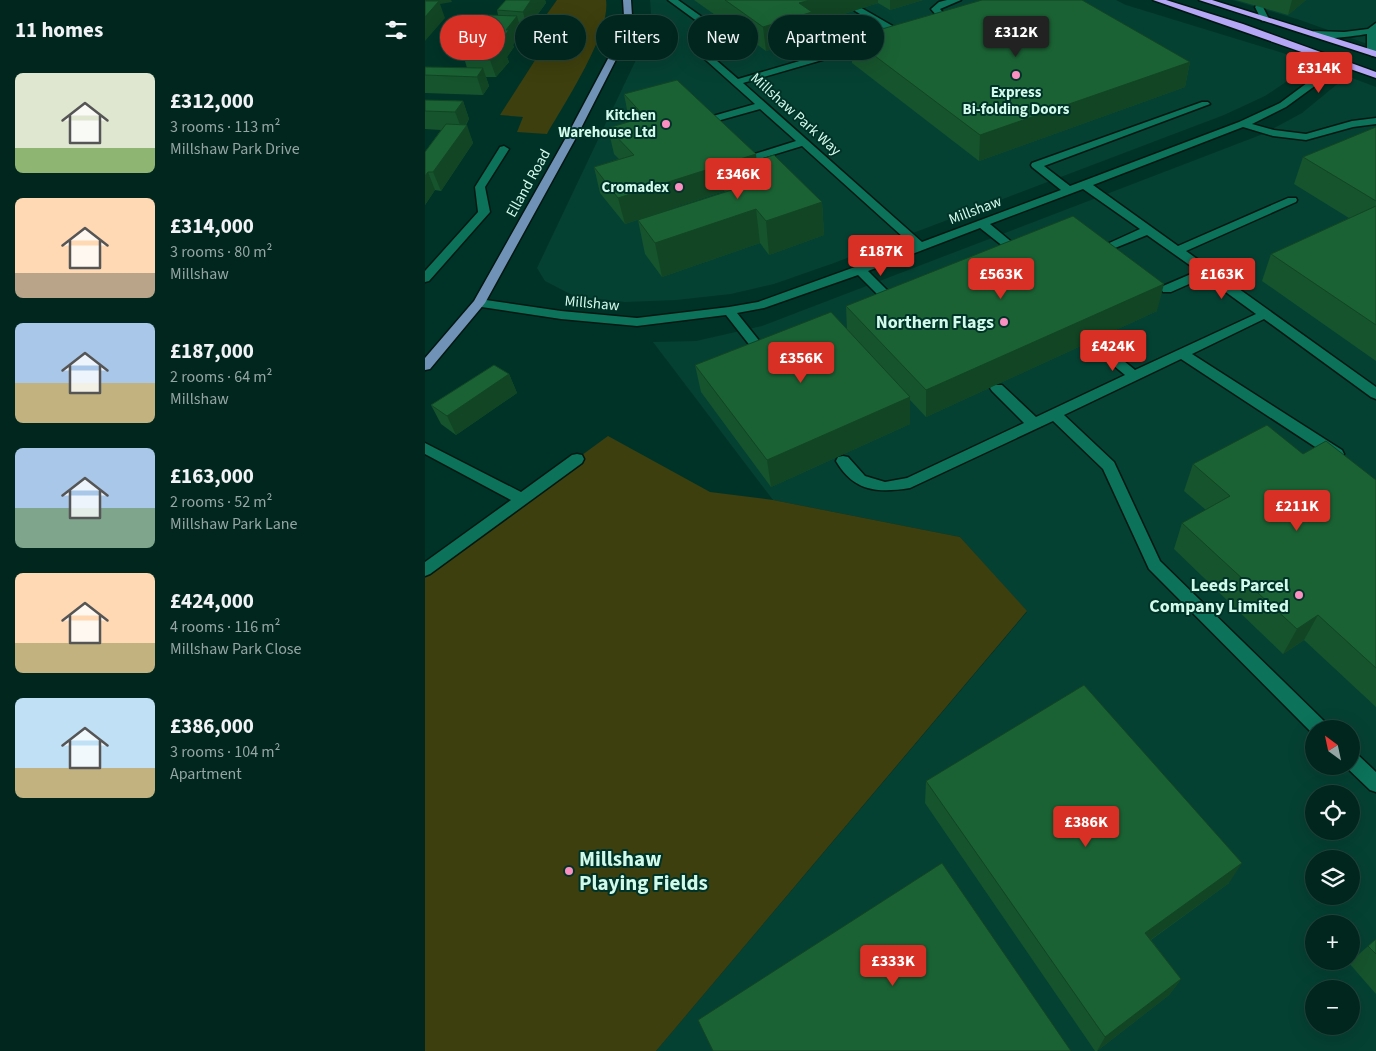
<!DOCTYPE html>
<html lang="en">
<head>
<meta charset="utf-8">
<style>
	:root { --surface:#00261d; --page:#0e322a; --text:#f1f3f6; --muted:#95a5a4; --line:#22433b; --accent:#d93025 }
	body { margin:0; font-family:"Source Sans 3",sans-serif; background:var(--page); color:var(--text); height:100vh; display:flex; flex-direction:column; font-size:19px; white-space:nowrap }
	* { box-sizing:border-box; margin:0 }
	p { font-size:16px; color:var(--muted) }
	.icon { flex:none; width:28px; height:28px; fill:none; stroke:currentColor; stroke-width:2; stroke-linecap:round; stroke-linejoin:round }
	.map { position:relative; flex:1; overflow:hidden }
	.side { display:flex; flex-direction:column; background:var(--surface); width:425px }
	.side>* { flex:none }
	.hud { position:absolute; left:15px; top:15px; width:475px; height:45px; display:flex; gap:10px }
	.needle { width:32px; rotate:327deg }
	.tools { position:absolute; left:880px; top:720px; display:grid; gap:10px }
	.tools a { display:grid; place-items:center; width:55px; height:55px; border-radius:50%; background:var(--surface); box-shadow:0 5px 20px #0002,0 0 0 1px var(--line); font-size:25px }
	.price { position:absolute; translate:-50% -42px; padding:0 11px; border-radius:5px; background:var(--accent); color:#fff; font-size:16px; line-height:32px; filter:drop-shadow(0 1px 2px #0008) }
	.price::after { content:''; position:absolute; left:50%; top:30px; width:15px; height:11px; margin-left:-8px; background:inherit; clip-path:polygon(0 0,100% 0,50% 100%) }
	.price.selected { background:#222; color:#fff }
	ul { padding:0; list-style:none }
	li { display:flex; align-items:center; gap:15px; height:125px; padding:0 15px }
	li span { display:grid; place-items:center; flex:none; width:140px; height:100px; border-radius:8px; color:#555 }
	li>.icon { margin-inline-start:auto }
	span .icon { width:60px; height:60px; fill:#fffc; stroke-width:1 }
	li b { font-size:21px }
	h2 { display:flex; justify-content:space-between; align-items:center; height:60px; padding:0 15px; font-size:21px }
	.chip { padding:0 18px; border-radius:22px; background:var(--surface); box-shadow:0 5px 20px #0002,0 0 0 1px var(--line); font-size:18px; line-height:45px }
	.chip.selected { background:var(--accent); color:#fff }
	main { display:flex; flex:1; min-height:0 }
	.map>svg:first-child { display:block }
	.built { fill:#054133; fill-rule:evenodd }
	.green { fill:#3d3f0e }
	.lines { fill:none; stroke-linecap:round; stroke-linejoin:round }
	.minor-casing { stroke:#001811; stroke-width:3 }
	.major-casing { stroke:#001811; stroke-width:3 }
	.highway-casing { stroke:#001811; stroke-width:3 }
	.minor { fill:#0c725a; fill-rule:evenodd }
	.major { fill:#7192b7; fill-rule:evenodd }
	.highway { fill:#b5a7f5; fill-rule:evenodd }
	.wall { fill:#16542d }
	.shaded-wall { fill:#124524 }
	.building { fill:#1a6234; stroke:#124524 }
	.poi-dot { fill:#fc8fc2; stroke:#003327; stroke-width:2 }
	.labels { text-anchor:middle; stroke-width:4; stroke-linejoin:round; paint-order:stroke }
	.far-poi-label { font-size:15px; font-weight:bold; fill:#d1faeb; stroke:#003327; text-anchor:end }
	.far-street-label { font-size:15px; fill:#d1faeb; stroke:#003327 }
	.poi-label { font-size:18px; font-weight:bold; fill:#d1faeb; stroke:#003327; text-anchor:end }
	.near-poi-label { font-size:21px; font-weight:bold; fill:#d1faeb; stroke:#003327; text-anchor:start }
</style>
</head>
<body>
<main>
<section class="side">
<h2>11 homes<svg class="icon" aria-label="filters" viewBox="0 0 24 24"><path d="M4 7h16M4 17h16"/><circle cx="9" cy="7" r="2"/><circle cx="15" cy="17" r="2"/></svg></h2>
<ul>
<li><span style="background:linear-gradient(#dfe7d0 75%,#8fb573 0)"><svg class="icon" aria-label="home" viewBox="0 0 24 24"><path d="M3 11l9-7 9 7M6 9v11h12V9"/></svg></span><div><b>£312,000</b><p>3 rooms · 113 m²</p><p>Millshaw Park Drive</p></div></li>
<li><span style="background:linear-gradient(#ffd9b3 75%,#b9a48a 0)"><svg class="icon" aria-label="home" viewBox="0 0 24 24"><path d="M3 11l9-7 9 7M6 9v11h12V9"/></svg></span><div><b>£314,000</b><p>3 rooms · 80 m²</p><p>Millshaw</p></div></li>
<li><span style="background:linear-gradient(#a9c7e8 60%,#c2b280 0)"><svg class="icon" aria-label="home" viewBox="0 0 24 24"><path d="M3 11l9-7 9 7M6 9v11h12V9"/></svg></span><div><b>£187,000</b><p>2 rooms · 64 m²</p><p>Millshaw</p></div></li>
<li><span style="background:linear-gradient(#a9c7e8 60%,#7fa58c 0)"><svg class="icon" aria-label="home" viewBox="0 0 24 24"><path d="M3 11l9-7 9 7M6 9v11h12V9"/></svg></span><div><b>£163,000</b><p>2 rooms · 52 m²</p><p>Millshaw Park Lane</p></div></li>
<li><span style="background:linear-gradient(#ffd9b3 70%,#c2b280 0)"><svg class="icon" aria-label="home" viewBox="0 0 24 24"><path d="M3 11l9-7 9 7M6 9v11h12V9"/></svg></span><div><b>£424,000</b><p>4 rooms · 116 m²</p><p>Millshaw Park Close</p></div></li>
<li><span style="background:linear-gradient(#bfe0f5 70%,#c2b280 0)"><svg class="icon" aria-label="home" viewBox="0 0 24 24"><path d="M3 11l9-7 9 7M6 9v11h12V9"/></svg></span><div><b>£386,000</b><p>3 rooms · 104 m²</p><p>Apartment</p></div></li>
</ul>
</section>
<div class="map">
<svg width="951" height="1051" viewBox="0 0 951 1051">
	<rect width="100%" height="100%" fill="#003327"/>
	<g class="built">
		<polygon points="225,0 691,0 701,5 861,54 874,60 879,67 870,76 840,96 799,115 409,263 349,284 306,294 251,300 200,302 149,296 120,281 112,268 218,45 226,13"/>
		<polygon points="807,0 951,0 951,47 872,19"/>
		<path d="M922,76L951,87V1051H231L602,612L535,537L348,500L228,342L271,341L337,326L838,134L877,113ZM889,729H926V766H889ZM889,794H926V831H889ZM889,859H926V896H889ZM889,924H926V961H889ZM889,989H926V1026H889Z"/>
	</g>
	<g class="green">
		<path d="M132,0H181C186,33 139,104 122,134L92,132L98,117L75,115L114,54L103,51L118,35L109,32Z"/>
		<polygon points="183,436 285,492 348,500 535,537 602,611 231,1051 0,1051 0,570"/>
	</g>
	<g class="lines">
		<defs>
			<g id="minor">
				<path d="M243,0H253L308,39V43L284,54L313,79L429,45L394,23V19H400L437,43L449,41V45L318,83L497,242L636,190L607,167L606,165L607,163L777,102H783L785,104L619,166L645,186L814,122L855,103L890,77V72L907,58H913V62L898,75L900,78L898,80L861,107L827,124L849,130L881,134L927,121L951,118V124L928,127L881,140L848,136L818,127L668,185L753,246L863,198H871L872,200L871,202L761,251L951,387V399L946,397L839,319L767,354L917,450L919,454L917,458H907L756,359L639,415L689,462L735,561L901,723L904,729H889V735L724,569L678,469L628,421L485,488C453,493 429,492 411,461L413,457L418,456L423,457L440,476L460,482L482,478L599,423L567,391L565,388L567,385H577L611,417L700,375L665,346L663,343L665,340H673L710,370L831,314L780,277L746,292H738L736,289L738,286L773,271L722,235L690,248H682L680,246L682,244L715,229L658,189L565,224L601,254L603,256L601,258H593L555,228L443,271L475,303L477,306L475,309H467L433,275L339,308L312,313L348,358L342,362L337,361L301,315L212,326L136,319L50,306L48,303L54,299L136,311L212,318L304,307L333,302L488,246L377,146L328,161H320L319,159L320,157L371,141L335,109L285,123L281,122V118L330,104L273,53L299,41Z"/>
				<polygon points="522,0 536,0 515,9 525,21 521,24 518,23 506,9 514,2"/>
				<polygon points="836,0 845,0 838,7 844,19 843,21 837,21 830,7"/>
				<polygon points="433,6 478,32 479,34 475,37 472,36 430,11 430,7"/>
				<path d="M951,23V54L947,56L942,53V34C928,36 895,42 885,34L889,31L919,32L943,29Z"/>
				<polygon points="79,146 84,149 60,187 65,212 4,281 0,282 0,271 53,212 50,187 75,147"/>
				<polygon points="0,443 96,492 147,455 152,454 157,455 159,459 157,463 5,574 0,576 0,562 86,500 0,454"/>
				<polygon points="926,752 932,754 951,772 951,792 945,790 920,766 926,766"/>
			</g>
			<polygon id="major" points="198,0 206,0 207,16 202,38 153,134 60,303 5,369 0,370 0,358 49,301 143,134 194,38 199,16"/>
			<g id="highway">
				<polygon points="728,0 741,0 818,24 951,72 951,78"/>
				<polygon points="774,0 787,0 951,51 951,57"/>
			</g>
		</defs>
		<use href="#minor" class="minor-casing"/>
		<use href="#major" class="major-casing"/>
		<use href="#highway" class="highway-casing"/>
		<use href="#minor" class="minor"/>
		<use href="#major" class="major"/>
		<use href="#highway" class="highway"/>
	</g>
	<g class="wall">
		<polygon points="81,0 120,0 121,3 102,29 95,28 97,33 88,45 89,47 82,57 84,62 71,77 61,77 64,86 58,95 0,93 0,67 42,68 39,58 49,46 48,43 54,35 52,29 73,15 72,10"/>
		<polygon points="269,0 498,0 465,10 453,3 388,24 388,36 341,51"/>
		<polygon points="811,0 881,0 863,15"/>
		<polygon points="426,38 765,62 760,87 554,161 427,63"/>
		<polygon points="199,94 331,161 397,202 399,235 344,255 335,243 237,277 220,254 213,220 300,192 299,191 200,224 175,193 169,167 194,159 189,154 183,128 206,121 204,120"/>
		<polygon points="0,100 38,101 44,119 41,125 48,143 16,191 10,190 0,205 0,152 16,130 0,129"/>
		<polygon points="951,127 951,361 837,281 846,254 924,218 869,184 878,157"/>
		<polygon points="421,306 732,311 501,417 485,400 485,424 346,487 276,392 270,365 422,330"/>
		<polygon points="84,374 92,393 31,435 16,424 6,405"/>
		<polygon points="878,454 951,480 951,707 879,640 858,654 749,549 757,523 781,510 759,491 768,464"/>
		<polygon points="501,781 804,883 726,940 756,979 744,995 672,1051 670,1051 500,803"/>
		<polygon points="951,939 951,994 924,963"/>
	</g>
	<g class="shaded-wall">
		<polygon points="0,0 26,0 27,2 15,4 20,18 0,41"/>
		<polygon points="106,0 120,0 121,3 102,29 98,12"/>
		<polygon points="385,0 453,0 453,3 388,24 388,36 341,51 338,27 374,3"/>
		<polygon points="465,0 498,0 465,10"/>
		<polygon points="867,0 881,0 863,15"/>
		<polygon points="92,16 97,33 88,45 89,47 82,57 84,62 71,77 65,60 81,30"/>
		<polygon points="765,62 760,87 554,161 555,135"/>
		<polygon points="58,68 64,86 58,95 52,77"/>
		<polygon points="38,101 44,119 37,130 30,112"/>
		<polygon points="42,125 48,143 16,191 8,172"/>
		<polygon points="331,154 334,180 297,172 299,191 200,224 193,198"/>
		<polygon points="3,172 10,190 0,205 0,176"/>
		<polygon points="397,202 399,235 344,255 341,221"/>
		<polygon points="331,209 335,243 237,277 230,243"/>
		<polygon points="739,284 732,311 501,417 501,390"/>
		<polygon points="84,374 92,393 31,435 22,416"/>
		<polygon points="485,397 485,424 346,487 342,460"/>
		<polygon points="893,615 879,640 858,654 872,629"/>
		<polygon points="817,863 804,883 710,951 720,933"/>
		<polygon points="756,979 744,995 672,1051 680,1037"/>
	</g>
	<g class="building">
		<polygon points="81,0 106,0 98,12 72,10"/>
		<polygon points="300,0 385,0 374,3 387,12 338,27"/>
		<polygon points="557,0 657,0 765,62 555,135 426,38"/>
		<polygon points="0,1 14,1 0,17"/>
		<polygon points="64,15 92,16 81,30 84,30 73,44 79,45 65,60 39,58 52,43 48,43 59,29 52,29"/>
		<polygon points="0,67 58,68 52,77 0,75"/>
		<polygon points="252,80 331,154 193,198 169,167 209,155 183,128 220,117 199,94"/>
		<polygon points="0,100 38,101 30,112 0,111"/>
		<polygon points="21,124 42,125 8,172 3,172 0,176 0,152"/>
		<polygon points="951,127 951,201 878,157"/>
		<polygon points="349,155 397,202 341,221 331,209 230,243 213,220 313,188 297,172"/>
		<polygon points="951,206 951,325 846,254"/>
		<polygon points="648,216 739,284 501,390 421,306"/>
		<polygon points="406,312 485,397 342,460 270,365"/>
		<polygon points="69,365 84,374 22,416 6,405"/>
		<polygon points="842,425 878,454 901,441 951,480 951,668 893,615 872,629 757,523 805,496 768,464"/>
		<polygon points="659,685 817,863 720,933 756,979 680,1037 501,781"/>
		<polygon points="517,863 646,1051 288,1051 273,1020"/>
		<polygon points="951,939 951,954 943,946"/>
	</g>
	<g class="poi-dot">
		<circle cx="591" cy="75" r="5"/>
		<circle cx="241" cy="124" r="5"/>
		<circle cx="254" cy="187" r="5"/>
		<circle cx="579" cy="322" r="5"/>
		<circle cx="874" cy="595" r="5"/>
		<circle cx="144" cy="871" r="5"/>
	</g>
	<g class="labels">
		<g class="far-poi-label">
			<text x="591" y="97" text-anchor="middle">Express<tspan x="591" dy="17">Bi-folding Doors</tspan></text>
			<text x="231" y="120">Kitchen<tspan x="231" dy="17">Warehouse Ltd</tspan></text>
			<text x="244" y="192">Cromadex</text>
		</g>
		<g class="far-street-label">
			<text transform="translate(371 114) rotate(42)" y="5">Millshaw Park Way</text>
			<text transform="translate(103 183) rotate(-61)" y="5">Elland Road</text>
			<text transform="translate(550 210) rotate(-21)" y="5">Millshaw</text>
			<text transform="translate(167 303) rotate(5)" y="5">Millshaw</text>
		</g>
		<g class="poi-label">
			<text x="569" y="328">Northern Flags</text>
			<text x="864" y="591">Leeds Parcel<tspan x="864" dy="21">Company Limited</tspan></text>
		</g>
		<g class="near-poi-label">
			<text x="154" y="866">Millshaw<tspan x="154" dy="24">Playing Fields</tspan></text>
		</g>
	</g>
</svg>
<div class="tools">
<a><svg class="needle" viewBox="-14 -14 28 28"><path d="M0-13l5 13h-10z" fill="#e53935"/><path d="M0 13l5-13h-10z" fill="#95a5a4"/></svg></a>
<a><svg class="icon" aria-label="locate" viewBox="0 0 24 24"><circle cx="12" cy="12" r="6"/><path d="M12 2v4M12 18v4M2 12h4M18 12h4"/></svg></a>
<a><svg class="icon" aria-label="layers" viewBox="0 0 24 24"><path d="M12 4l9 5-9 5-9-5zM3 14l9 5 9-5"/></svg></a>
<a>+</a>
<a>−</a>
</div>
<b class="price selected" style="left:591px;top:58px">£312K</b>
<b class="price" style="left:894px;top:94px">£314K</b>
<b class="price" style="left:313px;top:200px">£346K</b>
<b class="price" style="left:456px;top:277px">£187K</b>
<b class="price" style="left:576px;top:300px">£563K</b>
<b class="price" style="left:797px;top:300px">£163K</b>
<b class="price" style="left:688px;top:372px">£424K</b>
<b class="price" style="left:376px;top:384px">£356K</b>
<b class="price" style="left:872px;top:532px">£211K</b>
<b class="price" style="left:661px;top:848px">£386K</b>
<b class="price" style="left:468px;top:987px">£333K</b>
<div class="hud">
<a class="chip selected">Buy</a>
<a class="chip">Rent</a>
<a class="chip">Filters</a>
<a class="chip">New</a>
<a class="chip">Apartment</a>
</div>
</div>
</main>
</body>
</html>
